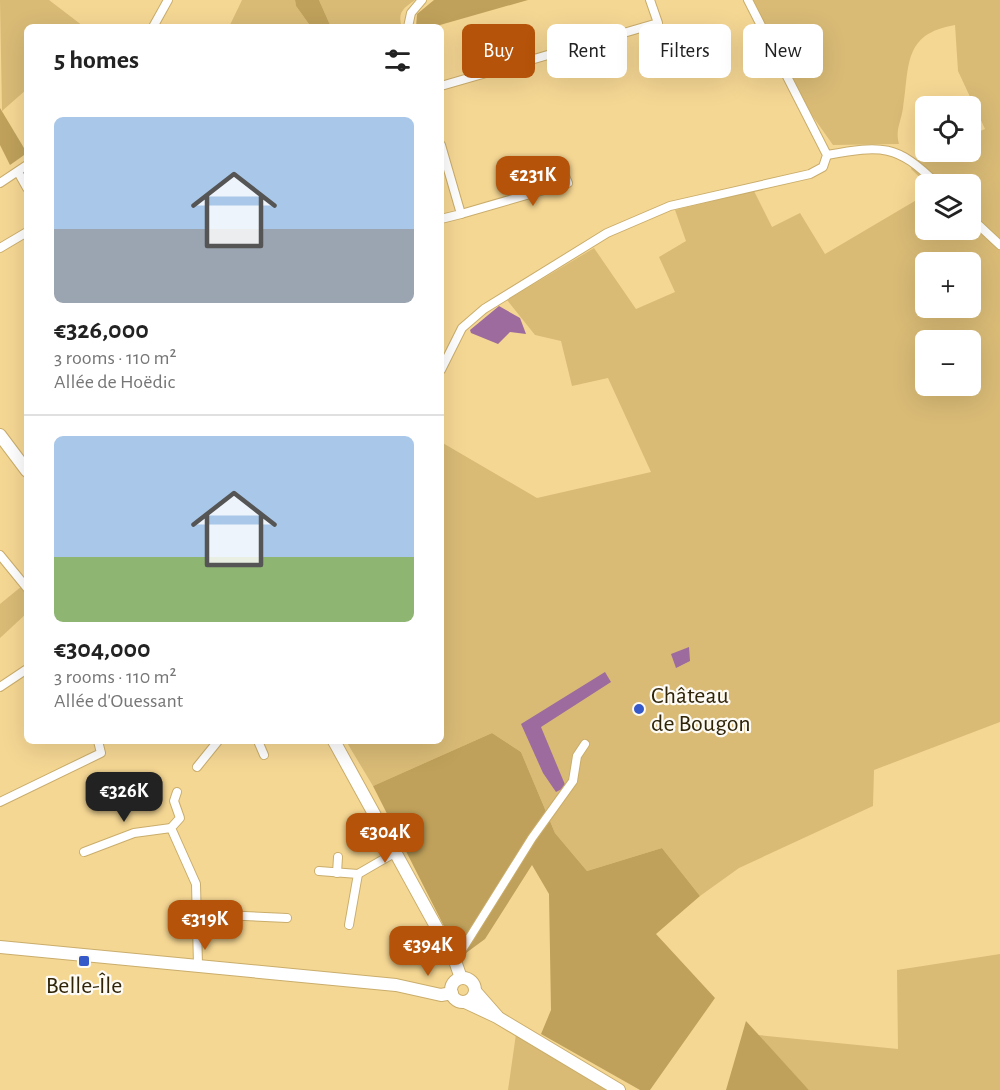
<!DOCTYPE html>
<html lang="en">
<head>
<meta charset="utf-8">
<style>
	:root { --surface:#fff; --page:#f2f2f2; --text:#222; --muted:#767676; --line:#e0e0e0; --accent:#b45309 }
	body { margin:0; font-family:"Alegreya Sans",sans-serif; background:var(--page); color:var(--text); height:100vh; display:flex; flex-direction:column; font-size:22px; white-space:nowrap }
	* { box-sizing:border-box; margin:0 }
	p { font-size:20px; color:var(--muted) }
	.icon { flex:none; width:33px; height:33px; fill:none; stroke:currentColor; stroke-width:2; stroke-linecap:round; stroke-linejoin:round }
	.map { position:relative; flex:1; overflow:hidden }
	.sheet { position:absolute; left:24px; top:24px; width:420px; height:720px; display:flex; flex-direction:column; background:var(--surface); border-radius:9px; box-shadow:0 6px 24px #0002 }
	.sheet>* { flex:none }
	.hud { position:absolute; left:462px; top:24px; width:447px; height:54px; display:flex; gap:12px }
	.controls { position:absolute; left:915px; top:96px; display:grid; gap:12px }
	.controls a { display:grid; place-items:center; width:66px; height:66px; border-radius:9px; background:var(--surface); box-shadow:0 6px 24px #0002; font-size:30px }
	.price { position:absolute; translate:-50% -51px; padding:0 14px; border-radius:12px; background:var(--accent); color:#fff; font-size:20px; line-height:39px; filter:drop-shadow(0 2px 3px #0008) }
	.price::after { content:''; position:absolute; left:50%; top:36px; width:18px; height:14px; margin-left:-9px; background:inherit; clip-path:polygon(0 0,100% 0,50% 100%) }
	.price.selected { background:#222; color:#fff }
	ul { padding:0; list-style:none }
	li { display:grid; align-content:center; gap:12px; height:318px; padding:0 30px }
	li+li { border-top:2px solid var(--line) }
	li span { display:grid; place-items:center; height:186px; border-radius:9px; color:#555 }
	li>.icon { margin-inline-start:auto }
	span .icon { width:108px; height:108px; fill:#fffc; stroke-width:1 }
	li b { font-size:26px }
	h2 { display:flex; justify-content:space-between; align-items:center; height:72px; padding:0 30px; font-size:26px }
	.tag { padding:0 21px; border-radius:9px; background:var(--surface); box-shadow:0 6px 24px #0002; font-size:21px; line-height:54px }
	.tag.selected { background:var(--accent); color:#fff }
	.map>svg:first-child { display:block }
	.green { fill:#d9bb76; fill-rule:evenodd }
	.forest { fill:#bfa15b }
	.water { fill:#9e6b9e }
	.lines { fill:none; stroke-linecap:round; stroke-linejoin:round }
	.minor-casing { stroke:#caad6b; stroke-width:10 }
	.secondary-casing { stroke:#caad6b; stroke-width:14 }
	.minor { stroke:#fff; stroke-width:8 }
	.secondary { stroke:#fff; stroke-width:12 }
	.poi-dot { fill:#3659ca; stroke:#fefbf5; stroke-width:2 }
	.labels { text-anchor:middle; stroke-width:4.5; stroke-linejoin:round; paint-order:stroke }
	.poi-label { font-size:24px; fill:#2f2408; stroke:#fefbf5; text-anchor:start }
</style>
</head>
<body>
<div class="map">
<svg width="1000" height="1090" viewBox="0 0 1000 1090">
	<rect width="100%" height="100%" fill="#f5d794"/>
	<g class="green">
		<polygon points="0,0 49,0 83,26 27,27 27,89 2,111"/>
		<polygon points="242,0 295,0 296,6 311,27 229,27"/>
		<path d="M319,0H415C404,8 397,12 402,27H331Z"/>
		<path d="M751,0H1000V722L874,770L873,806L739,868L700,896L662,848L587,871L555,833L521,752L492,733L373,786L346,741H441V442L537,498L651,472L608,378L572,386L561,341L535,335L507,300L594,248L636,309L675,292L659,257L686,241L675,210L754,191L772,227L800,213L825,254L925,195L926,230H970V184H927L911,169C924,147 948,152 970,152L971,135L985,129L958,71L955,25C902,34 910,66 903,108C901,122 895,130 899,144L833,145L811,114ZM926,262H970V308H926ZM926,340H970V386H926Z"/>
		<polygon points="27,582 27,613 0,638 0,604"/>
		<polygon points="1000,954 1000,1090 809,1090 758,1035 898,1049 897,970"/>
		<polygon points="516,1034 610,1090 508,1090"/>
	</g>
	<g class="forest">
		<polygon points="295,0 319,0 331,27 311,27 296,6"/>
		<polygon points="434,0 528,0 433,27 416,27 417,14"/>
		<polygon points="0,108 27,153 10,165 0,145"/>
		<polygon points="492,733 521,752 555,833 587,871 662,848 700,896 656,934 715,998 650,1090 640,1090 541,1034 551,1010 549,894 532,865 485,939 466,953 457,952 373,786"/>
		<polygon points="746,1021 809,1090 726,1090"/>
	</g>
	<g class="water">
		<polygon points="499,306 520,318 526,334 510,332 498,344 471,333 470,330"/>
		<polygon points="689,647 690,661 676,668 671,654"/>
		<polygon points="605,672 611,682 541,727 566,787 556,792 543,773 521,724"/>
	</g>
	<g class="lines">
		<defs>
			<g id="minor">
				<polyline points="153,27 168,0"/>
				<polyline points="408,27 411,13 422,0"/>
				<polyline points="441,86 658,23 650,0"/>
				<polyline points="441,145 461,214 441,219"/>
				<path d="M827,155C882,145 897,144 937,184"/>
				<polyline points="18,172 27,188"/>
				<polyline points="0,183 27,165"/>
				<polyline points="461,214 568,183 564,174"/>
				<polyline points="970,217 1000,245"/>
				<polyline points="0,248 27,232"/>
				<polyline points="441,370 462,328 484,309 607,233 670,206 810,174 823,167 827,155 748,0"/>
				<polyline points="0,555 27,588"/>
				<polyline points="0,687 27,669"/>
				<polyline points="258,741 264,755"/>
				<polyline points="197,767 218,741"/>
				<polyline points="177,792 174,801 180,818 171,828 196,884 198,965"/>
				<polyline points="0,802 101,753 98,741"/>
				<polyline points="84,852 134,833 171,828"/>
				<polyline points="319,871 358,874 349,925"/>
				<polyline points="337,873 338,857"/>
				<polyline points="358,874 396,852"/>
				<polyline points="198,914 287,918"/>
				<polyline points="455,961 532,838 573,781 577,756 585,744"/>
			</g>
			<g id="secondary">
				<polyline points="0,435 27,471"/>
				<polyline points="334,741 455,961 461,978"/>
				<polyline points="0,947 396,985 441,995 452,993"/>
				<circle cx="463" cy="990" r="12"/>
				<polyline points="475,991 497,1016"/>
				<polyline points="465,1002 497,1017 619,1090"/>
			</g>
		</defs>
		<use href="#minor" class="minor-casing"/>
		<use href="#secondary" class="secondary-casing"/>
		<use href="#minor" class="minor"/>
		<use href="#secondary" class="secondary"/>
	</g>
	<g class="poi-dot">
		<circle cx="639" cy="709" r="6"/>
		<rect x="78" y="955" width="12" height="12" rx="3"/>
	</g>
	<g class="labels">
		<g class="poi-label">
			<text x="651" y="703">Château<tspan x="651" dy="28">de Bougon</tspan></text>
			<text x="84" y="993" text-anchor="middle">Belle-Île</text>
		</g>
	</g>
</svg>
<div class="controls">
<a><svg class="icon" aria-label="locate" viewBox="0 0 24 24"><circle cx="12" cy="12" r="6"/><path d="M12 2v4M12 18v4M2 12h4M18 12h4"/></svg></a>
<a><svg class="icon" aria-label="layers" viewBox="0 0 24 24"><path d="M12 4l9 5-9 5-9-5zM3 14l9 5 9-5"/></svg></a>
<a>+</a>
<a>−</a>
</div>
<b class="price" style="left:533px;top:207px">€231K</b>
<b class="price selected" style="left:124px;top:823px">€326K</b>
<b class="price" style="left:385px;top:864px">€304K</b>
<b class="price" style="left:205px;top:951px">€319K</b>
<b class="price" style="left:428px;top:977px">€394K</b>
<div class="hud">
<a class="tag selected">Buy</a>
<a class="tag">Rent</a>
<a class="tag">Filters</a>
<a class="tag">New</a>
</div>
<section class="sheet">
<h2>5 homes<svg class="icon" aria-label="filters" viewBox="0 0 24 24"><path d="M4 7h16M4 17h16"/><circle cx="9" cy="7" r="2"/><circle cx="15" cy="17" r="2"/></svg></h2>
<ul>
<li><span style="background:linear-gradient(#a9c7e8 60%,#9aa5b1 0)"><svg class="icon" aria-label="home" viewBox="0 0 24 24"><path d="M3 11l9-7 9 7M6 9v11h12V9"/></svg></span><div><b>€326,000</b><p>3 rooms · 110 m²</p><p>Allée de Hoëdic</p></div></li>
<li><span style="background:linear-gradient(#a9c7e8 65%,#8fb573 0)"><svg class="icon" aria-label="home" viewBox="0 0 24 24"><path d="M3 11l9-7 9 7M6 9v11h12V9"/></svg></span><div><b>€304,000</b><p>3 rooms · 110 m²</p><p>Allée d'Ouessant</p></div></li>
</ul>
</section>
</div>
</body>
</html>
